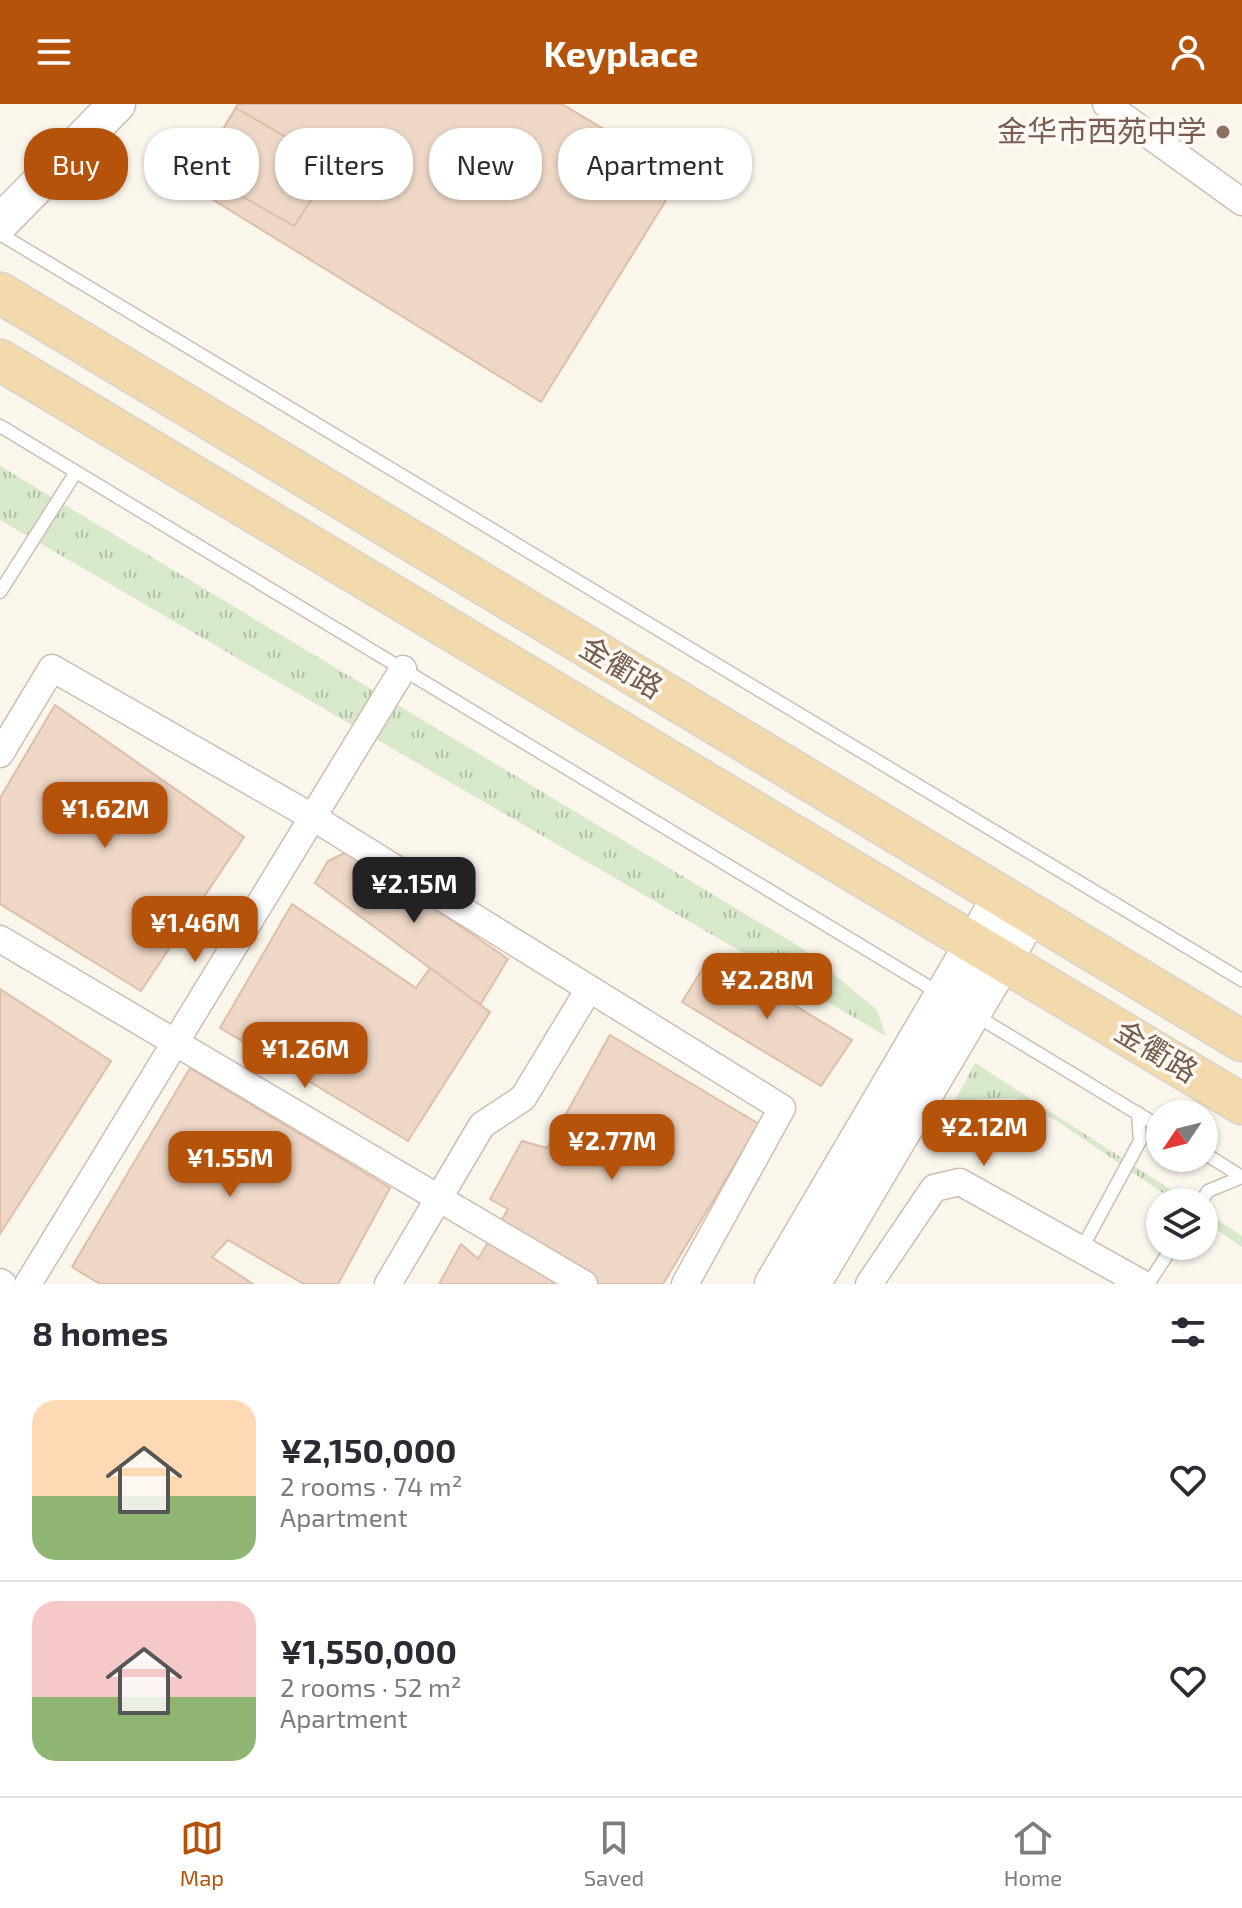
<!DOCTYPE html>
<html lang="en">
<head>
<meta charset="utf-8">
<style>
	:root { --surface:#fff; --page:#f7f7f7; --text:#2b2b33; --muted:#7c7c81; --line:#e1e1e2; --accent:#b45309 }
	body { margin:0; font-family:"Exo 2","Noto Sans SC",sans-serif; background:var(--page); color:var(--text); height:100vh; display:flex; flex-direction:column; font-size:30px; white-space:nowrap }
	* { box-sizing:border-box; margin:0 }
	p { font-size:26px; color:var(--muted) }
	.icon { flex:none; width:44px; height:44px; fill:none; stroke:currentColor; stroke-width:2; stroke-linecap:round; stroke-linejoin:round }
	.map { position:relative; height:1180px; overflow:hidden }
	.side { display:flex; flex-direction:column; background:var(--surface); flex:1 }
	.side>* { flex:none }
	.guide { position:absolute; left:24px; top:24px; width:800px; height:72px; display:flex; gap:16px }
	.needle { width:52px; rotate:235deg }
	.tools { position:absolute; left:1146px; top:996px; display:grid; gap:16px }
	.tools a { display:grid; place-items:center; width:72px; height:72px; border-radius:50%; background:var(--surface); box-shadow:0 2px 6px #0004; font-size:40px }
	.price { position:absolute; translate:-50% -68px; padding:0 18px; border-radius:16px; background:var(--accent); color:#fff; font-size:26px; line-height:52px; filter:drop-shadow(0 2px 4px #0008) }
	.price::after { content:''; position:absolute; left:50%; top:48px; width:24px; height:18px; margin-left:-12px; background:inherit; clip-path:polygon(0 0,100% 0,50% 100%) }
	.price.on { background:#222; color:#fff }
	ul { padding:0; list-style:none }
	li { display:flex; align-items:center; gap:24px; height:200px; padding:0 32px }
	li+li { border-top:2px solid var(--line) }
	li span { display:grid; place-items:center; flex:none; width:224px; height:160px; border-radius:24px; color:#555 }
	li>.icon { margin-inline-start:auto }
	span .icon { width:96px; height:96px; fill:#fffc; stroke-width:1 }
	li b { font-size:34px }
	h2 { display:flex; justify-content:space-between; align-items:center; height:96px; padding:0 32px; font-size:34px }
	.pill { padding:0 28px; border-radius:32px; background:var(--surface); box-shadow:0 2px 6px #0004; font-size:28px; line-height:72px }
	.pill.on { background:var(--accent); color:#fff }
	header { display:flex; justify-content:space-between; align-items:center; height:104px; padding:0 32px; background:var(--accent); color:#fff; font-size:36px; font-weight:700 }
	.menu { display:flex; justify-content:space-around; align-items:center; height:112px; border-top:2px solid var(--line); background:var(--surface); font-size:22px; color:var(--muted) }
	.menu a { display:grid; justify-items:center; gap:4px }
	.menu .on { color:var(--accent) }
	.map>svg:first-child { display:block }
	.park { fill:url(#park-tufts) }
	.building { fill:#eed7c6; stroke:#dfbea8; stroke-width:2 }
	.lines { fill:none; stroke-linecap:round; stroke-linejoin:round }
	.lane-casing { stroke:#cdbeb3; stroke-width:15 }
	.street-casing { stroke:#cdbeb3; stroke-width:29 }
	.secondary-casing { stroke:#cfbfb0; stroke-width:39 }
	.primary-casing { stroke:#d8d2ce; stroke-width:43 }
	.lane { stroke:#fff; stroke-width:12 }
	.street { stroke:#fff; stroke-width:26 }
	.secondary { stroke:#fff; stroke-width:36 }
	.primary { stroke:#f3daac; stroke-width:40 }
	.education-dot { fill:#8d6e63; stroke:#fefaf3; stroke-width:3 }
	.labels { text-anchor:middle; stroke-width:7; stroke-linejoin:round; paint-order:stroke }
	.education-label { font-size:30px; fill:#785e54; stroke:#fefaf3; text-anchor:end }
	.street-label { font-size:30px; fill:#755e51; stroke:#fefaf3 }
</style>
</head>
<body>
<header><svg class="icon" aria-label="menu" viewBox="0 0 24 24"><path d="M4 6h16M4 12h16M4 18h16"/></svg>Keyplace<svg class="icon" aria-label="person" viewBox="0 0 24 24"><circle cx="12" cy="8" r="4"/><path d="M4 21q1-7 8-7t8 7"/></svg></header>
<div class="map">
<svg width="1242" height="1180" viewBox="0 0 1242 1180">
	<defs>
		<pattern id="park-tufts" width="24" height="20" patternUnits="userSpaceOnUse" patternTransform="scale(2)"><rect width="24" height="20" fill="#d7e8cb"/><path d="M3 7l-1-3M5 7V3M7 7l1-3M15 17l-1-3M17 17v-4M19 17l1-3" fill="none" stroke="#b3bfa7"/></pattern>
	</defs>
	<rect width="100%" height="100%" fill="#fbf6ec"/>
	<g class="park">
		<polygon points="0,362 802,844 877,906 886,932 0,416"/>
		<polygon points="975,959 1190,1098 1176,1098 1057,1017 1016,994 980,995 939,1026"/>
		<polygon points="1204,1107 1242,1132 1242,1143 1204,1117"/>
	</g>
	<g class="building">
		<polygon points="238,0 562,0 681,72 541,298 189,81"/>
		<polygon points="236,4 334,61 294,122 198,67"/>
		<polygon points="55,601 244,733 141,887 0,800 0,694"/>
		<polygon points="344,749 368,759 508,855 480,901 315,779 328,757"/>
		<polygon points="292,800 416,884 430,864 490,908 408,1037 220,924"/>
		<polygon points="711,851 852,936 821,982 682,898"/>
		<polygon points="0,885 111,957 0,1130"/>
		<polygon points="610,931 759,1020 663,1180 439,1180 461,1140 478,1155 508,1105 490,1095 522,1037 547,1044"/>
		<polygon points="190,964 390,1084 338,1180 304,1180 228,1136 212,1153 253,1180 100,1180 72,1163"/>
	</g>
	<g class="lines">
		<defs>
			<g id="lane">
				<polyline points="0,130 1242,876"/>
				<polyline points="0,322 939,889"/>
				<polyline points="0,488 76,368"/>
				<polyline points="975,911 1160,1023"/>
				<polyline points="1204,1049 1242,1073"/>
				<polyline points="1201,1098 1208,1087 1242,1073"/>
				<polyline points="1081,1146 1140,1037 1138,1009"/>
				<polyline points="1148,1180 1173,1142"/>
			</g>
			<g id="street">
				<polyline points="1106,0 1242,98"/>
				<polyline points="0,650 52,564 314,714 782,1004 685,1180"/>
				<polyline points="0,835 584,1180"/>
				<polyline points="0,1178 3,1180"/>
				<polyline points="28,1180 403,565"/>
				<polyline points="388,1180 482,1021 523,994 589,885"/>
				<polyline points="869,1180 934,1084 960,1078 1143,1180"/>
			</g>
			<g id="secondary">
				<polyline points="0,119 117,0"/>
				<polyline points="773,1180 1002,791"/>
				<polyline points="812,1180 1031,810"/>
			</g>
			<g id="primary">
				<polyline points="0,189 1242,937"/>
				<polyline points="0,256 1242,1000"/>
			</g>
		</defs>
		<use href="#lane" class="lane-casing"/>
		<use href="#street" class="street-casing"/>
		<use href="#secondary" class="secondary-casing"/>
		<use href="#primary" class="primary-casing"/>
		<use href="#lane" class="lane"/>
		<use href="#street" class="street"/>
		<use href="#secondary" class="secondary"/>
		<use href="#primary" class="primary"/>
	</g>
	<circle class="education-dot" cx="1223" cy="28" r="8"/>
	<g class="labels">
		<g class="education-label">
			<text x="1207" y="38">金华市西苑中学</text>
		</g>
		<g class="street-label">
			<text transform="translate(621 564) rotate(31)" y="10">金衢路</text>
			<text transform="translate(1156 948) rotate(31)" y="10">金衢路</text>
		</g>
	</g>
</svg>
<div class="tools">
<a><svg class="needle" viewBox="-14 -14 28 28"><path d="M0-13l5 13h-10z" fill="#e53935"/><path d="M0 13l5-13h-10z" fill="#7c7c81"/></svg></a>
<a><svg class="icon" aria-label="layers" viewBox="0 0 24 24"><path d="M12 4l9 5-9 5-9-5zM3 14l9 5 9-5"/></svg></a>
</div>
<b class="price" style="left:105px;top:746px">¥1.62M</b>
<b class="price on" style="left:414px;top:821px">¥2.15M</b>
<b class="price" style="left:195px;top:860px">¥1.46M</b>
<b class="price" style="left:767px;top:917px">¥2.28M</b>
<b class="price" style="left:305px;top:986px">¥1.26M</b>
<b class="price" style="left:984px;top:1064px">¥2.12M</b>
<b class="price" style="left:612px;top:1078px">¥2.77M</b>
<b class="price" style="left:230px;top:1095px">¥1.55M</b>
<div class="guide">
<a class="pill on">Buy</a>
<a class="pill">Rent</a>
<a class="pill">Filters</a>
<a class="pill">New</a>
<a class="pill">Apartment</a>
</div>
</div>
<section class="side">
<h2>8 homes<svg class="icon" aria-label="filters" viewBox="0 0 24 24"><path d="M4 7h16M4 17h16"/><circle cx="9" cy="7" r="2"/><circle cx="15" cy="17" r="2"/></svg></h2>
<ul>
<li><span style="background:linear-gradient(#ffd9b3 60%,#8fb573 0)"><svg class="icon" aria-label="home" viewBox="0 0 24 24"><path d="M3 11l9-7 9 7M6 9v11h12V9"/></svg></span><div><b>¥2,150,000</b><p>2 rooms · 74 m²</p><p>Apartment</p></div><svg class="icon" aria-label="heart" viewBox="0 0 24 24"><path d="M12 20l-8-8c-3-5 5-10 8-4 3-6 11-1 8 4z"/></svg></li>
<li><span style="background:linear-gradient(#f6c9c9 60%,#8fb573 0)"><svg class="icon" aria-label="home" viewBox="0 0 24 24"><path d="M3 11l9-7 9 7M6 9v11h12V9"/></svg></span><div><b>¥1,550,000</b><p>2 rooms · 52 m²</p><p>Apartment</p></div><svg class="icon" aria-label="heart" viewBox="0 0 24 24"><path d="M12 20l-8-8c-3-5 5-10 8-4 3-6 11-1 8 4z"/></svg></li>
</ul>
</section>
<nav class="menu">
<a class="on"><svg class="icon" aria-label="map" viewBox="0 0 24 24"><path d="M3 6l6-2 6 2 6-2v14l-6 2-6-2-6 2zM9 4v14M15 6v14"/></svg>Map</a>
<a><svg class="icon" aria-label="saved" viewBox="0 0 24 24"><path d="M7 4h10v16l-5-4-5 4z"/></svg>Saved</a>
<a><svg class="icon" aria-label="home" viewBox="0 0 24 24"><path d="M3 11l9-7 9 7M6 9v11h12V9"/></svg>Home</a>
</nav>
</body>
</html>
